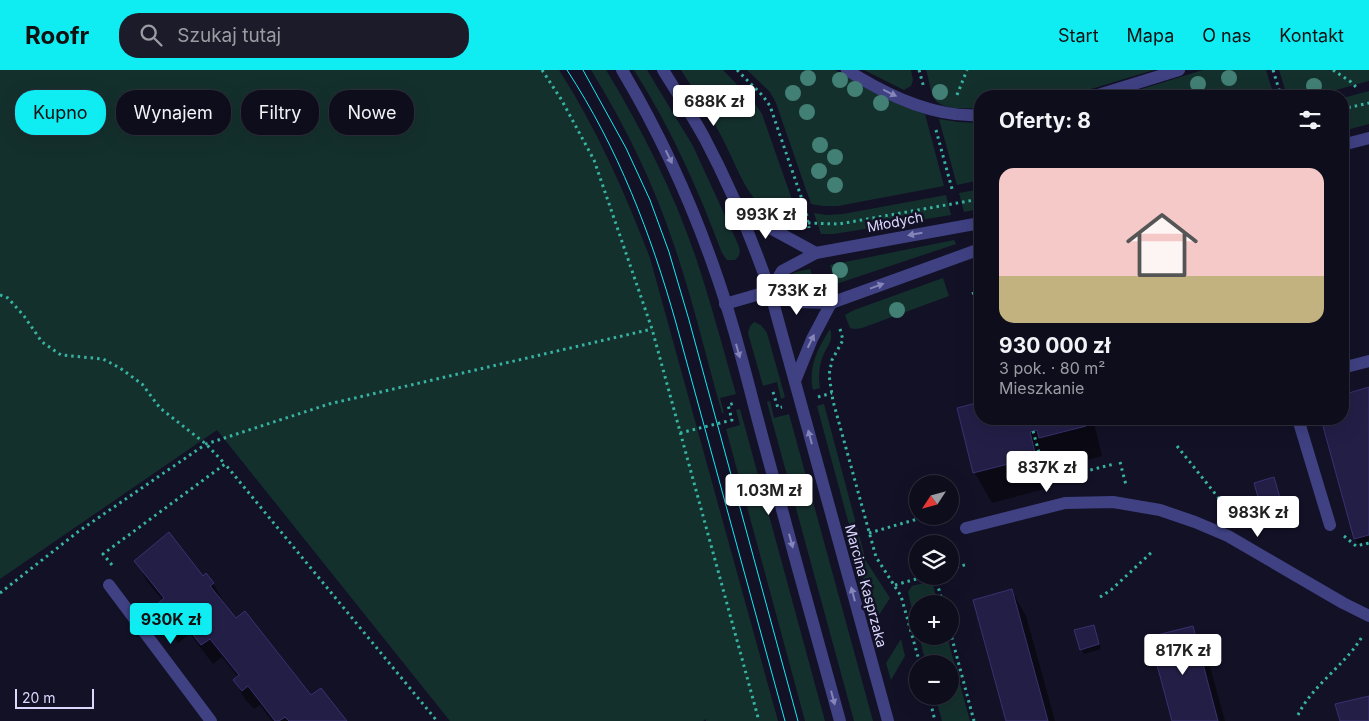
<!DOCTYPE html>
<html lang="pl">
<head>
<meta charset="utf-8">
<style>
	:root { --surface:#0e0d1c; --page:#1c1b29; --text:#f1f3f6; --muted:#9b9ca3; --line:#2e2d3b; --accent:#0fecf2 }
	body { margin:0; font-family:Inter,sans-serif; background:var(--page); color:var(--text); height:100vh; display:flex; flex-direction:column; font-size:19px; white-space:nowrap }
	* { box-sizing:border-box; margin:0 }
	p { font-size:16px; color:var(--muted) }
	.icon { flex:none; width:28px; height:28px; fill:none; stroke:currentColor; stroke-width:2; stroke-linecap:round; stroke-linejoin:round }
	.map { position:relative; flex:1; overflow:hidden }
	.side { position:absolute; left:974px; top:20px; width:375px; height:335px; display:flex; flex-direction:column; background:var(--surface); border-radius:20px; box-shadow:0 5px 20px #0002,0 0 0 1px var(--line) }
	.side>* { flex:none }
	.banner { position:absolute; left:15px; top:20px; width:475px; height:45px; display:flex; gap:10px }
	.needle { width:32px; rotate:234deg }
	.controls { position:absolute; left:909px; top:405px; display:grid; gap:10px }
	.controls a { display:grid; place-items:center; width:50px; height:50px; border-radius:50%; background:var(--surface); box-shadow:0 5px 20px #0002,0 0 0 1px var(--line); font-size:25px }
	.scale { position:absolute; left:15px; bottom:12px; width:79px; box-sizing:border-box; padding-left:5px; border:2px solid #dad8fd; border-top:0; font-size:14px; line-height:18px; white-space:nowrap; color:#dad8fd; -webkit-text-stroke:4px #131126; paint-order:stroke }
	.price { position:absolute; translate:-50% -42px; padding:0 11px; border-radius:5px; background:#fff; color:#222; font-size:16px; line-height:32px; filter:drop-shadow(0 1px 2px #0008) }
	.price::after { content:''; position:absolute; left:50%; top:30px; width:15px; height:11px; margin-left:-8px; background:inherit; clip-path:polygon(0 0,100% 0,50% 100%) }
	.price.active { background:var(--accent); color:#111 }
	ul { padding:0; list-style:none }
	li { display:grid; align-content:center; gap:10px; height:265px; padding:0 25px }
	li span { display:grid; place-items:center; height:155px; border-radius:15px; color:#555 }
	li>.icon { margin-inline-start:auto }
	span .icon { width:90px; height:90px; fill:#fffc; stroke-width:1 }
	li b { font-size:21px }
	h2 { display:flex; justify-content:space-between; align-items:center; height:60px; padding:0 25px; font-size:21px }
	.pill { padding:0 18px; border-radius:20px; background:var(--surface); box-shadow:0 5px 20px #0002,0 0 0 1px var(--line); font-size:18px; line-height:45px }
	.pill.active { background:var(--accent); color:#111 }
	header { display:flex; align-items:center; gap:30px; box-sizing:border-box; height:70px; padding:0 25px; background:var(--accent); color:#111 }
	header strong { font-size:24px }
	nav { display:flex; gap:28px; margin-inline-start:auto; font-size:18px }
	.search { width:350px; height:45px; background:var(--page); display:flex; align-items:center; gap:12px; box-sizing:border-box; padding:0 18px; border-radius:20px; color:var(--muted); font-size:19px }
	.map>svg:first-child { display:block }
	.green { fill:#14302d }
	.shadow { fill:#0007 }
	.building { fill:#231e46; stroke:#393171 }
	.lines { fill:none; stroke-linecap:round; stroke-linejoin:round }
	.path { stroke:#37b3a2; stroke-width:3; stroke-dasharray:2.5 4; stroke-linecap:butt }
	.service { stroke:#3f4183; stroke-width:12 }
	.minor { stroke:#3f4183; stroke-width:12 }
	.tertiary { stroke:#3f4183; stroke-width:12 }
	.tram { stroke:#0fecf2; stroke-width:1 }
	.tree { fill:#428075 }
	.oneway { fill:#8585ba }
	.labels { text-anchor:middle; stroke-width:5; stroke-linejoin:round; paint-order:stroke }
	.street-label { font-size:14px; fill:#dad8fd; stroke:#131126 }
</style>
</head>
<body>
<header>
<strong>Roofr</strong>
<div class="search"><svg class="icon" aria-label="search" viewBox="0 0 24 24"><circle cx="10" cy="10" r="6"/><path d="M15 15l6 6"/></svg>Szukaj tutaj</div>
<nav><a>Start</a><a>Mapa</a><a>O nas</a><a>Kontakt</a></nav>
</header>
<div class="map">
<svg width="1369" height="651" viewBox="0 0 1369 651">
	<rect width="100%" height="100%" fill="#131126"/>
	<g class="green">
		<path d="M0,0H559C597,59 625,123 650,188L778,651H706V649L703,651H450L217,360L0,509Z"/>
		<path d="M591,0H606C642,59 674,123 696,188C711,233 723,278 736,324L720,328L724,343H722C706,287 693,230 674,175C654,114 625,55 591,0Z"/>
		<path d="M634,0H647L693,76L737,172C740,179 742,184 735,190H727L722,183C698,119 671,58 634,0Z"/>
		<path d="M681,0H723L754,32L762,44L796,141L799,159C747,141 743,106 719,62C708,41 694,20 681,0Z"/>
		<polygon points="747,0 835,0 870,20 925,44 944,116 838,136 823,136 811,134 776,33 770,22"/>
		<polygon points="864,0 911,0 913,10 911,16 904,20"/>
		<path d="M926,0H1154L1068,26H980V38C967,38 941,41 934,28C930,20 929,9 926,0Z"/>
		<polygon points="1203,0 1266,0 1274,26 1119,26"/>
		<polygon points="1279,0 1369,0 1369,11 1314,26 1287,26"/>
		<polygon points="1369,21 1369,54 1343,61 1343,28"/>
		<polygon points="939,49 958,52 980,53 980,110 957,115"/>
		<polygon points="980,119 980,139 964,142 959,123"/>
		<polygon points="946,125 951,145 834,164 821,164 814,143 826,145 843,144"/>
		<polygon points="954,170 956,174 836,214 830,195"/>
		<polygon points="810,199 817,220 801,224 792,224 786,214 788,206 796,202"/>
		<polygon points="943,208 949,226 862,258 855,259 850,258 845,245 854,240"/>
		<polygon points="754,252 761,255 767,263 785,327 781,329 777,312 763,316 748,263 750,256"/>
		<path d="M830,259C834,271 827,276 823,286C819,296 818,307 820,318L813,320C808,297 818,278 830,259Z"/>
		<polygon points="770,331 774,348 789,344 873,651 854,651 767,332"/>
		<polygon points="824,334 866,491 890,528 875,551 817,336"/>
		<polygon points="740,339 825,651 805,651 726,359 740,355 736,340"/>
		<polygon points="932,511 938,534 918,534 917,561 908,522 912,516"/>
		<polygon points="919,566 947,566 970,651 942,651 935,626 950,626 950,594 926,594"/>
		<polygon points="901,569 905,586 891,610 886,593"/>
	</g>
	<g class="shadow">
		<polygon points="1369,319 1369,471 1358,474 1355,469 1322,349 1342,349"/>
		<polygon points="980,334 980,349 1093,349 1102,386 1057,398 1053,390 1046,392 1052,417 992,433 975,403 958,339"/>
		<polygon points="1273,409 1282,433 1264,438 1261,433"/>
		<polygon points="136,491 203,507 213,513 224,533 223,534 236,550 311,627 345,651 272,651 260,635 254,639 245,629 234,610 238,607 222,587 213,594 190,564 178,573 166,557 154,538 163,531 147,511"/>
		<polygon points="1012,521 1026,546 1055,651 1007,651"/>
		<polygon points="1093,556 1101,579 1084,584 1081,579"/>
		<polygon points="1192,557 1206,582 1225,651 1173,651"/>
	</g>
	<g class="building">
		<polygon points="1369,317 1369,465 1354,469 1321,349 1342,349 1342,325"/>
		<polygon points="980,332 980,349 1084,349 1086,356 1039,368 1037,360 1030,362 1036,387 973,403 957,338"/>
		<polygon points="1274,407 1280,428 1260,434 1254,413"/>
		<polygon points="169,462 203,506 206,503 214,513 210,516 236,548 245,541 311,625 321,618 347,651 289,651 285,647 279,651 275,651 248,616 242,621 233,610 239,605 210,569 201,575 178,546 166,555 153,538 164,528 134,491"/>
		<polygon points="1012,519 1048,651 1006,651 973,530"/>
		<polygon points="1094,555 1099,574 1080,580 1074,560"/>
		<polygon points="1193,556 1218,651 1172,651 1160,606 1149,567"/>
		<polygon points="1369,626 1369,651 1340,651 1335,634"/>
	</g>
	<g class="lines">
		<g class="path">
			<polyline points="542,0 561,29 594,90 652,259 759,651"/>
			<polyline points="737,0 763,26 770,36 806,141 809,158"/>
			<polyline points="919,0 924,18"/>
			<polyline points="1273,0 1281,26"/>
			<polyline points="1333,0 1351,12 1358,19"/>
			<polyline points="957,25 967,0"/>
			<polyline points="1342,39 1369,33"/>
			<polyline points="936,60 952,119"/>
			<polyline points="808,153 839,154 980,129"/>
			<polyline points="973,222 980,252"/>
			<polyline points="0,225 8,228 24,246 42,272 61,285 103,289 120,298 142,314 160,338 206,374 225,394"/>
			<polyline points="840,259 843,270 832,290 829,305 833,331 876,487 901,526 920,594"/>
			<polyline points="773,322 778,338 782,337"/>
			<polyline points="818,327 832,323"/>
			<polyline points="1033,361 1047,411"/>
			<polyline points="680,363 732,350 728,335 735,333"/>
			<polyline points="1177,376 1233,446"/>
			<polyline points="1120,392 1126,415"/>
			<polyline points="1049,418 1047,411 1114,394"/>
			<polyline points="869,463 928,446"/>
			<polyline points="1344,466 1356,476 1369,473"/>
			<polyline points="112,495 103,484 225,394 437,651"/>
			<polyline points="950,499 968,494"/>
			<polyline points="935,506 943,534"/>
			<polyline points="895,515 927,506"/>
			<polyline points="0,523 79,461 206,374 329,334 652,259"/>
			<polyline points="1100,527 1111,520 1153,481"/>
			<polyline points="950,561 974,651"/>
			<polyline points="929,626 935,651"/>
			<path d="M1298,645C1313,614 1346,595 1363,565"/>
		</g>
		<g class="service">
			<path d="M847,0C886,25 933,48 980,45"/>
			<polyline points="1095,26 1179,0"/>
			<polyline points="1342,298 1369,291"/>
			<polyline points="1298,349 1330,455"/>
		</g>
		<g class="minor">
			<polyline points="1342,75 1369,68"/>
			<polyline points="735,131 761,153 816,183"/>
			<polyline points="770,221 782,201 816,183 980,153"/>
			<polyline points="725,234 770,221 794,232 831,233 980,179"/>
			<polyline points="795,311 812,269 831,233"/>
			<polyline points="966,458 1065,433 1113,432 1160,440 1195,452 1228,466 1343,533 1369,546"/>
			<polyline points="109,515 211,651"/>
		</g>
		<g class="tertiary">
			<path d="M622,0C659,62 689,127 713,195C734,253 748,314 764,373C789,466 814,558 840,651"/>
			<path d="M663,0C677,23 692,45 705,69C731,118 752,169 770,221L888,651"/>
		</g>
		<g class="tram">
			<path d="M567,0C618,78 651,164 676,253L785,651"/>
			<polyline points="583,0 626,78 650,130 669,182 689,250 798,651"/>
		</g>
	</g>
	<g class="tree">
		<circle cx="808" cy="8" r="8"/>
		<circle cx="1229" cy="8" r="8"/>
		<circle cx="840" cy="10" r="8"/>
		<circle cx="1198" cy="14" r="8"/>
		<circle cx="1314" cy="16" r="8"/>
		<circle cx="855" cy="19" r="8"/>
		<circle cx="940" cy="22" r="8"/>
		<circle cx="793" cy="23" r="8"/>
		<circle cx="881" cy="33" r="8"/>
		<circle cx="807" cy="42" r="8"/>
		<circle cx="820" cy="75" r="8"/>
		<circle cx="835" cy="87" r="8"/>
		<circle cx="819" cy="101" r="8"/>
		<circle cx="835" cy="115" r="8"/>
		<circle cx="840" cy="200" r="8"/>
		<circle cx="897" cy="240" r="8"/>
	</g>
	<defs><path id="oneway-solid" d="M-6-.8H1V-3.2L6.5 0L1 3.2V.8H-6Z" transform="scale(1.25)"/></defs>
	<g class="oneway">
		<use href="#oneway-solid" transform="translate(890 23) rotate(26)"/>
		<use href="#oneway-solid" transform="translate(669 87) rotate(64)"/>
		<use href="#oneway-solid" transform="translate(915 164) rotate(170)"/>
		<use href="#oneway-solid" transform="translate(877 216) rotate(-20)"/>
		<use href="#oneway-solid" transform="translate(811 271) rotate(-64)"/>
		<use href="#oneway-solid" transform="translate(738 281) rotate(74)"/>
		<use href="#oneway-solid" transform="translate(810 367) rotate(-105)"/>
		<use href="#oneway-solid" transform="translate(791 471) rotate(75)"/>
		<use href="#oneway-solid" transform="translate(853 524) rotate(-105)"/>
		<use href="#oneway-solid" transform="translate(833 628) rotate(75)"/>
	</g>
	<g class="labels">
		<g class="street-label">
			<text transform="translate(895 152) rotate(-11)" y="5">Młodych</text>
			<text transform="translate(866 516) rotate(75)" y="5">Marcina Kasprzaka</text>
		</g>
	</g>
</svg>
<div class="controls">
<a><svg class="needle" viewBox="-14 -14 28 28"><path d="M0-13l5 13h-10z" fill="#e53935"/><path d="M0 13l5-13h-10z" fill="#9b9ca3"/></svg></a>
<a><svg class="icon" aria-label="layers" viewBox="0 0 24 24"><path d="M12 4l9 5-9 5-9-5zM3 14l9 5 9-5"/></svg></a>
<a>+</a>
<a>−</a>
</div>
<div class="scale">20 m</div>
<b class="price" style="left:714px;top:57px">688K zł</b>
<b class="price" style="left:766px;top:170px">993K zł</b>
<b class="price" style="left:797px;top:246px">733K zł</b>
<b class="price" style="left:1047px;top:423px">837K zł</b>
<b class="price" style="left:769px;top:446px">1.03M zł</b>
<b class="price" style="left:1258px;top:468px">983K zł</b>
<b class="price active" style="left:171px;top:575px">930K zł</b>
<b class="price" style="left:1183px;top:606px">817K zł</b>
<div class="banner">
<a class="pill active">Kupno</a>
<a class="pill">Wynajem</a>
<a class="pill">Filtry</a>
<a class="pill">Nowe</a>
</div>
<section class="side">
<h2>Oferty: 8<svg class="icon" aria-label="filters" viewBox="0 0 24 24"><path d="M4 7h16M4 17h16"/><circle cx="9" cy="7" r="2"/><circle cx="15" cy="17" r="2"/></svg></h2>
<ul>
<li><span style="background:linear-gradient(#f6c9c9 70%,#c2b280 0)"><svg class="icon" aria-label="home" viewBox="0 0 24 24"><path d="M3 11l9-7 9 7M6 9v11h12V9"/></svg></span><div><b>930 000 zł</b><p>3 pok. · 80 m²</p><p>Mieszkanie</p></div></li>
</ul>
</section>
</div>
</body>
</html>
